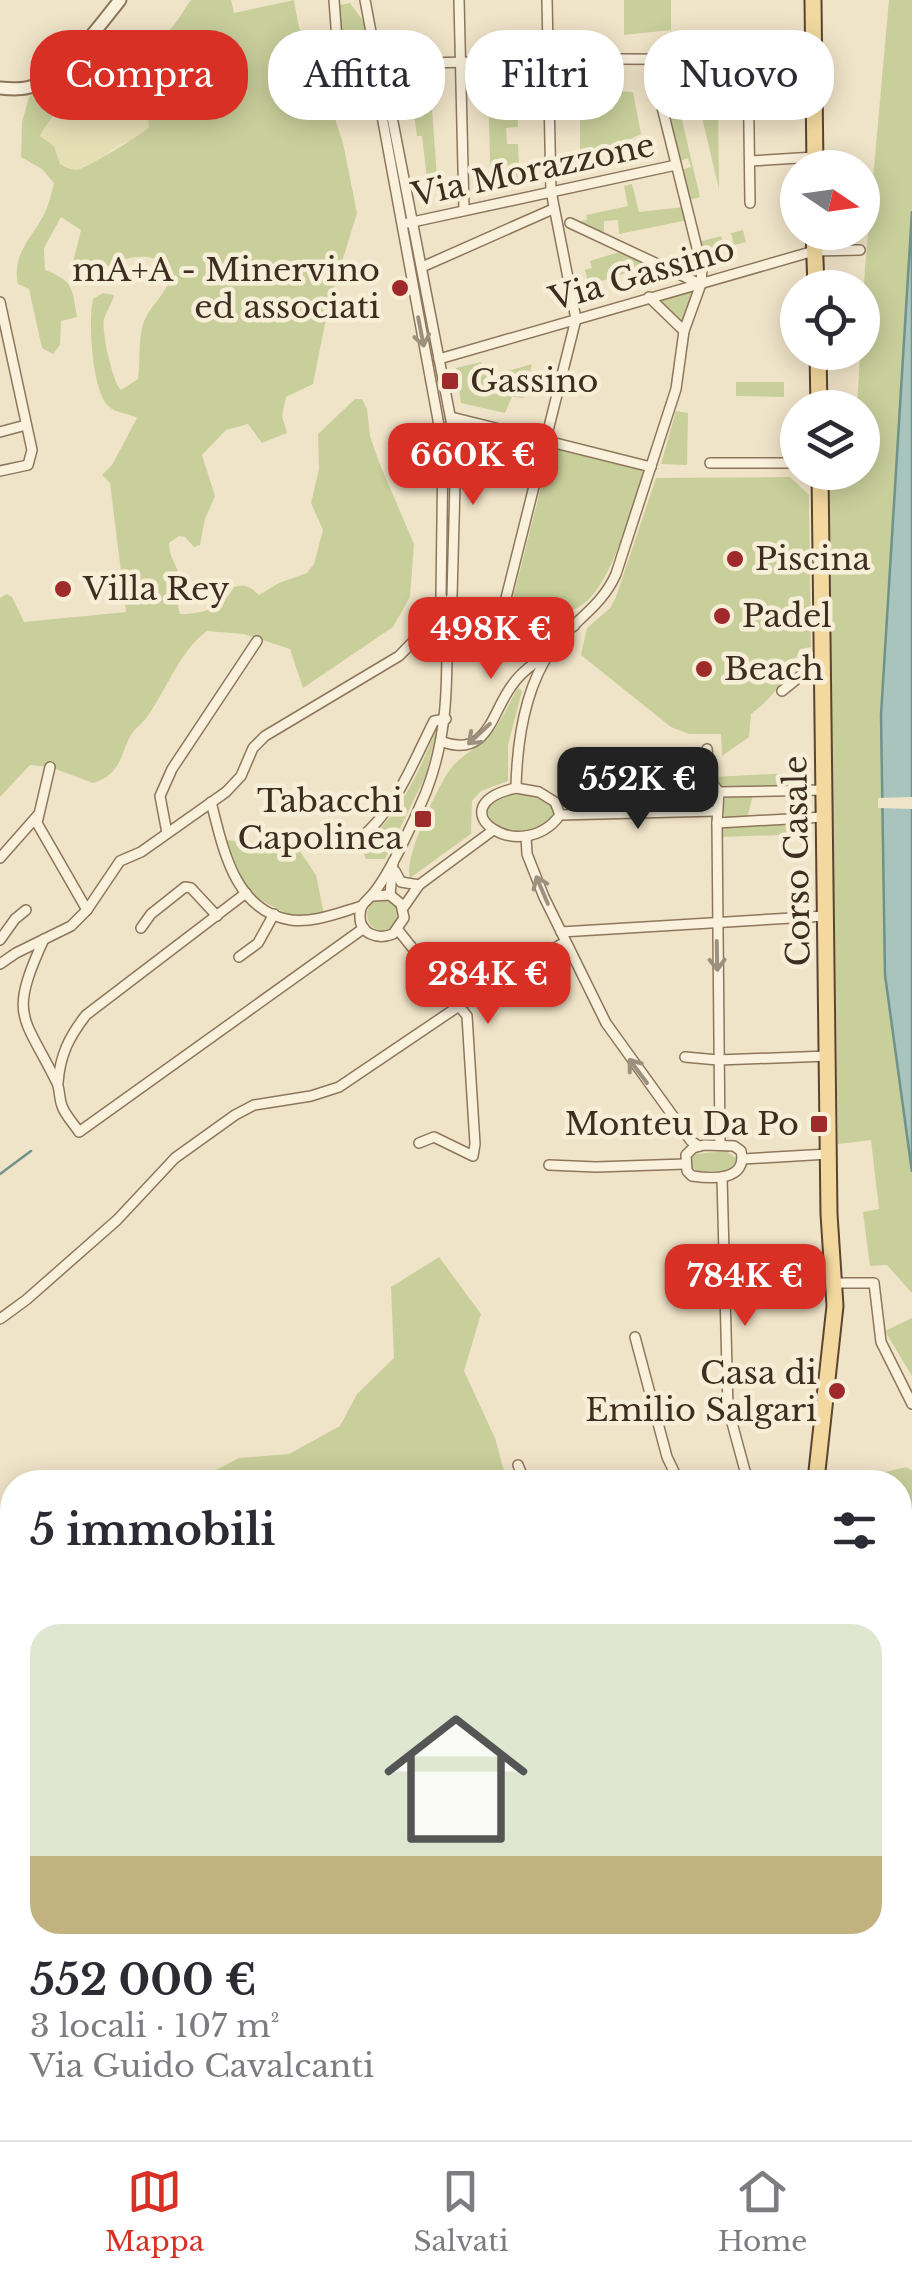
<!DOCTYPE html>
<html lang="it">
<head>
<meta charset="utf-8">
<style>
	:root { --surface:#fff; --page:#f7f7f7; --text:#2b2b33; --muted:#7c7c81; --line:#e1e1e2; --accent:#d93025 }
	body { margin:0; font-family:"Libre Baskerville",serif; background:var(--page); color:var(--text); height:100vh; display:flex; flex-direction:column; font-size:38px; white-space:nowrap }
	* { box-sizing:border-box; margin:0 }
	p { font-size:32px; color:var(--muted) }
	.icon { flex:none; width:55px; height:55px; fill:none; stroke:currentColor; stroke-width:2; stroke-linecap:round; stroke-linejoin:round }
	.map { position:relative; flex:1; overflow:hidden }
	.panel { position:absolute; left:0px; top:1470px; width:912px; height:670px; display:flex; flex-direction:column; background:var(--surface); border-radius:40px 40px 0 0; box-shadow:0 5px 25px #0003 }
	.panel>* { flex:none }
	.guide { position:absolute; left:30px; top:30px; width:852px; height:90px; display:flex; gap:20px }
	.needle { width:65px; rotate:103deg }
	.tools { position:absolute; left:780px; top:150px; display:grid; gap:20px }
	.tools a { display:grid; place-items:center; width:100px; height:100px; border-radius:50%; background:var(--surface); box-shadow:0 5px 25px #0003; font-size:50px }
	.price { position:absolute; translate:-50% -85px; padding:0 22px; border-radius:20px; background:var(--accent); color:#fff; font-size:32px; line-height:65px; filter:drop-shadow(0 2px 5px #0008) }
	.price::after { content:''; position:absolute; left:50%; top:60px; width:30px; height:22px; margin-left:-15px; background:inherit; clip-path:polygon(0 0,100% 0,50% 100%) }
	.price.active { background:#222; color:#fff }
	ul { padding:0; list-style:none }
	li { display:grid; align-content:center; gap:20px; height:530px; padding:0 30px }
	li+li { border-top:2px solid var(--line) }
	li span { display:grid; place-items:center; height:310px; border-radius:30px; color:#555 }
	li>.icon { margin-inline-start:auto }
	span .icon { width:180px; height:180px; fill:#fffc; stroke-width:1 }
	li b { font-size:42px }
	h2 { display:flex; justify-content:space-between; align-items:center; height:120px; padding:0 30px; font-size:42px }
	.tag { padding:0 35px; border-radius:40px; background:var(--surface); box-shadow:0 5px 25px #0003; font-size:35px; line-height:90px }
	.tag.active { background:var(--accent); color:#fff }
	.tab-bar { display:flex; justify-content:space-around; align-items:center; height:140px; border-top:2px solid var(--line); background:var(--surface); font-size:28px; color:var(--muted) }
	.tab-bar a { display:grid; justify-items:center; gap:5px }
	.tab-bar .active { color:var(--accent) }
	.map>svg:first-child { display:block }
	.farmland { fill:#e6deb5 }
	.green { fill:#c9cf9b }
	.water { fill:#a9c4bc; stroke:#6f938a; stroke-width:2.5 }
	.pier { fill:#f0e4c8 }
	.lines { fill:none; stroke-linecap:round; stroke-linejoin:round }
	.stream { stroke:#6f938a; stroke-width:2.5 }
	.minor-casing { stroke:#8d765c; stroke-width:12 }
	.tertiary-casing { stroke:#8d765c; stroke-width:15 }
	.secondary-casing { stroke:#6f573f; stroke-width:16 }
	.primary-casing { stroke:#5b4430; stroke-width:19 }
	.minor { stroke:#faf1dc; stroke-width:9 }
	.tertiary { stroke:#faf1dc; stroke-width:11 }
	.secondary { stroke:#faf1dc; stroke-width:12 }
	.primary { stroke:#f3d9a0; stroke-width:15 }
	.oneway { stroke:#9c907e }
	.poi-dot { fill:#9e2a2b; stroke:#f7eed8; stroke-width:4 }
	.labels { text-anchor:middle; stroke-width:9; stroke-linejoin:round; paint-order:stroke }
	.street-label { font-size:32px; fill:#3d2e20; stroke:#f7eed8 }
	.poi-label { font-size:32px; fill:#3d2e20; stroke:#f7eed8; text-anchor:start }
</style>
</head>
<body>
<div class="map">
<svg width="912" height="2140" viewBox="0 0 912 2140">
	<rect width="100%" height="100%" fill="#f0e4c8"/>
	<polygon class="farmland" points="88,55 100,55 91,83 96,85 139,64 151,68 164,87 160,98 150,104 149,127 142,137 120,144 97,161 75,170 60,164 54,146 40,136 41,130 59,113 63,102 79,91 85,68 78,60"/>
	<g class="green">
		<path d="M191,0H231L234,13L294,0L299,28L321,76L343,143L357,213L329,304L313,384L286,397L282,416L287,433L262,443L248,424L226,430L202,455L215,496L205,519L200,545L194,547L185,537L179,536L169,543C169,554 173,559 177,569C182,584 175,600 180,614C203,614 223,608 234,587C246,584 250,587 259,595L279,583L307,573L314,564L323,530L311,503L319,469L318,434L355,399H362L367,409L370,436L379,462L414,544L410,597L393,627L303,688L290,649L244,634L207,631C179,652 167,689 147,717C143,723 135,728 131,735C120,754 122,774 93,783L50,767L30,765L0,797V598L7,594L12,597L24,622L126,612L110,483L102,475L112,465L137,418C128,413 115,413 108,406C92,390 88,321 93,299L103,293L114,295C112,304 107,310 104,319C101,330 113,383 121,390L138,379C141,360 137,334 146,317C153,303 168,292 170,276C170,268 170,267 163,263C139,246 103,267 83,281L71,270L81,230L61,217L44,248L45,270C74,281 72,288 77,317L61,321L60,345L53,354L42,348L29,289L18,284C11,251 36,235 47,208C50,200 52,191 54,183L42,169L21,157L22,122L29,97L78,60L86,73C76,98 51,113 40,136L54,146L60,164C64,166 71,170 76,170C84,170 145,133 149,127L146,109L160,98L164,87L151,68L140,64L96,85L90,83C112,23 125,59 166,33C176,26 183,10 191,0Z"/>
		<polygon points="624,0 671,0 671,30 624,35"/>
		<polygon points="889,0 912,0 912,211 881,715 885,975 912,1172 912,1293 887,1265 870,1266 863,1212 879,1209 871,1140 838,1144 828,473 862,472 862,408 857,407 865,268"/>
		<polygon points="350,3 366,25 373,55 353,60 336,58 329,7"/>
		<polygon points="409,73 427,74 424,94 437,97 432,109 437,177 427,179 422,136 417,136 412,101 400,101 399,93 408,90"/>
		<polygon points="517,89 518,127 506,128 507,144 518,144 520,185 508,188 507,161 501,161 500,189 491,190 488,90"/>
		<polygon points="576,90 633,92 641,134 580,162 580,108 577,108"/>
		<polygon points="718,100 719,189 698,101"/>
		<polygon points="681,116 700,197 689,200 681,170 691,167 688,158 680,161 670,120"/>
		<polygon points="632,184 639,212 684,207 688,220 619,234 618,220 604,221 604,237 576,222 587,220 586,215 628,206 624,186"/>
		<polygon points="743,230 746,242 702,254 699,242 721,236 724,244 733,241 731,233"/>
		<polygon points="619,252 650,265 589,285 585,270 592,268 590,261"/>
		<polygon points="695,289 683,324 657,299"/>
		<polygon points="481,362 487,377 532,364 524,398 512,397 505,413 461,403 456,368"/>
		<polygon points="736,382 784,382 784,397 736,396"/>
		<polygon points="676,411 688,413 687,465 661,464"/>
		<path d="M551,447L644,470C632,504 610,598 574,609C555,615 529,613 510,610Z"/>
		<path d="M790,477L809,495L811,647L800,649C790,674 773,698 751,714L749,737L722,756L721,734H689L671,727L581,655L587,628L610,608L616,597L656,478Z"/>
		<path d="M518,688L522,691L508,745V781L481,791L472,801L471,834L410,878C403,860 437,788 449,771C460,755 477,749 490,735C501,722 509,703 518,688Z"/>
		<path d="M438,727L425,777L385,859H366L360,845C389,827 412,787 425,756C430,746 432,736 438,727Z"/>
		<polygon points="809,772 810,787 722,789 714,777"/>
		<path d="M513,794L536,796L550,801L555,816L552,823C532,832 515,835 494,826L487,811L490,804Z"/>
		<polygon points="753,795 747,819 726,820 721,808 727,796"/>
		<polygon points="809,823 810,834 722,837 722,827"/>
		<polygon points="226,840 297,847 316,875 324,914 293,917 258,899 239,882"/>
		<circle cx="383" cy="915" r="16"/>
		<polygon points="726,1151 737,1159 732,1169 702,1173 690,1167 691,1157 695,1154"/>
		<polygon points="439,1257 481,1314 464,1371 495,1438 507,1482 194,1482 239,1458 289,1454 340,1426 357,1394 394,1358 391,1287"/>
		<polygon points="912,1318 912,1376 885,1331"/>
		<polygon points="906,1467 912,1470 912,1540 904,1546 900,1541 900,1482 878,1482 877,1474"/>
		<polygon points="0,1708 12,1709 12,1857 0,1864"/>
		<polygon points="912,2039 912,2140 816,2140 818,2128 900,2128 900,2052"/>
		<polygon points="158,2128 250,2128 253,2138 169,2140"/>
		<polygon points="471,2128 652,2128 648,2140 485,2140"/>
	</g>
	<polygon class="water" points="912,211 912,1172 885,975 881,715"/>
	<polygon class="pier" points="912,797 912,809 878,808 878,798"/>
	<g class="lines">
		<g class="stream">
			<polyline points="0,1174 31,1151"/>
			<polyline points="0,1876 12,1866"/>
		</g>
		<defs>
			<g id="minor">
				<polyline points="334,0 338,53 343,61 352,64 609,60"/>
				<path d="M365,0L377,64L384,76L456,446L452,596L447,607C447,671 450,731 426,792C415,819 390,874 372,895C366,902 360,904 360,915C359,934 378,940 393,934L404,918L401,904L390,895L372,896"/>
				<polyline points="459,0 464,210"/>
				<polyline points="748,57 750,203"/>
				<polyline points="621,59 814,60"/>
				<polyline points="377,64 375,78 443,447 441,596 447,607"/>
				<polyline points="750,161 815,157"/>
				<polyline points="408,223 676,165"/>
				<polyline points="570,223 698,283"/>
				<polyline points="422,267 553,209"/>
				<polyline points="649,297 684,331"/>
				<polyline points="0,302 32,450 28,465 0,471"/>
				<polyline points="439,359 814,251 860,250"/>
				<polyline points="451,417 651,467"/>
				<polyline points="0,432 26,425"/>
				<polyline points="710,463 798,463"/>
				<polyline points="447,607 561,620 574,626"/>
				<polyline points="502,614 576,319 551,191 547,0"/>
				<polyline points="782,691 803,674 822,665"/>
				<path d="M443,742C489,758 491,712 513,684C522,671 536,662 549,653"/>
				<polyline points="707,749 710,780 719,792"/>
				<polyline points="50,767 37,823 87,910"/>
				<path d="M516,788C517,742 524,691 550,652C571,621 600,610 616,574L676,389L684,331L701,284L702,268L650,59"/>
				<path d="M516,788L539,792L555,802L560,815C520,869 434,806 516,788Z"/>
				<polyline points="823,790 719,792 717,823 824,817"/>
				<path d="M211,802C223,848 234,911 291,920C315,923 340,912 362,906"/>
				<polyline points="560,815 715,811"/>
				<polyline points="717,823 720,1145"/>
				<polyline points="167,833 160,796 172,769 257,641"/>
				<polyline points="526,836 527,854 544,897 606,1023 691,1141 699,1146"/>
				<path d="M359,839C396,810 413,762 434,721L446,719"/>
				<polyline points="0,858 38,815"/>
				<polyline points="395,871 401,882 419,885"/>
				<polyline points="390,895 393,862"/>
				<polyline points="403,908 419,885 492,831"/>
				<polyline points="141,928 151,914 185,887 191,888 217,916"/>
				<polyline points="398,930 467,1016 475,1144 473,1156 434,1137 419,1143"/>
				<polyline points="561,932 825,916"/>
				<path d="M44,939C8,1018 23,1014 57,1083C60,1090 59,1098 62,1106C65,1115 74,1124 79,1132L364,928"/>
				<polyline points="0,940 15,919 26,910"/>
				<polyline points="239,957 258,943 274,914"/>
				<polyline points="0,964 16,953 71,926 87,910 120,861 141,852 226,792 241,776 253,748 265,736 399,656 447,607"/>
				<polyline points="685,1057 718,1060 828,1056"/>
				<path d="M58,1083C60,1055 69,1037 86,1015L246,893"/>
				<path d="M704,1145L734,1146L741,1151C748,1181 712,1179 692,1176L687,1171L686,1155L693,1148Z"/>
				<polyline points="743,1159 828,1154"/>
				<polyline points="549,1165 596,1167 685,1164"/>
				<polyline points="722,1177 728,1408 748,1482"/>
				<polyline points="835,1283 874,1283 881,1342 912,1404"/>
				<polyline points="0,1319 26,1300 117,1220 175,1158 235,1115 254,1105 311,1096 339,1087 459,1006 565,942"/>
				<polyline points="635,1337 667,1457 679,1482"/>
				<polyline points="518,1465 525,1482"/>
				<polyline points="900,1837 912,1853"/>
				<polyline points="900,1942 912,1949"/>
				<polyline points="4,1956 12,1975"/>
				<polyline points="140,2128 149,2140"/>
				<polyline points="334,2128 335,2140"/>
				<polyline points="531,2140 538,2128"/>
				<polyline points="654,2140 660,2128"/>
				<polyline points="685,2140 697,2128"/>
				<polyline points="714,2140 716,2128"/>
			</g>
			<path id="tertiary" d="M0,88C11,89 23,90 33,86C64,75 100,25 120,0"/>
			<polyline id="secondary" points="0,1957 12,1953"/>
			<g id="primary">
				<polyline points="813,0 815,168"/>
				<polyline points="814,232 816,288"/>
				<polyline points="818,352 819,408"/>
				<polyline points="819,1482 817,1471 835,1306 829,1214 820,472"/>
				<polyline points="900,1583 912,1595"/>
			</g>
		</defs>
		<use href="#minor" class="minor-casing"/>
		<use href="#tertiary" class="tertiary-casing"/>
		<use href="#secondary" class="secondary-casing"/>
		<use href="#primary" class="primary-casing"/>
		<use href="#minor" class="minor"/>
		<use href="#tertiary" class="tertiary"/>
		<use href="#secondary" class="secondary"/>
		<use href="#primary" class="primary"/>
	</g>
	<defs><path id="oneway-shaft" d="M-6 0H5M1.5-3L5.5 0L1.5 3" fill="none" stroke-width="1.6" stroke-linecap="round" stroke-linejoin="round" transform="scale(2.5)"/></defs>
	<g class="oneway">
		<use href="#oneway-shaft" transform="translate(421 332) rotate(79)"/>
		<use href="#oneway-shaft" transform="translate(479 734) rotate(137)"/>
		<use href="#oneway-shaft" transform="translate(542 890) rotate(-113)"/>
		<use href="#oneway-shaft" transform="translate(717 956) rotate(89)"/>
		<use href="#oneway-shaft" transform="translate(638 1071) rotate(-127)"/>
	</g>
	<g class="poi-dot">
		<circle cx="400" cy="288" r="10"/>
		<rect x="440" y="371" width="20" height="20" rx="5"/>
		<circle cx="735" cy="559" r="10"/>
		<circle cx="63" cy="589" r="10"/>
		<circle cx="722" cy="616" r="10"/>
		<circle cx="704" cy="669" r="10"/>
		<rect x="413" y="809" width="20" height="20" rx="5"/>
		<rect x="809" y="1114" width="20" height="20" rx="5"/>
		<circle cx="837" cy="1391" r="10"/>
	</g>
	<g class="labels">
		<g class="street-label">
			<text transform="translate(533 170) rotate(-12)" y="11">Via Morazzone</text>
			<text transform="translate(642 274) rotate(-16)" y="11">Via Gassino</text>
			<text transform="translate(797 861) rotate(-91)" y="11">Corso Casale</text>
		</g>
		<g class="poi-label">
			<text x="380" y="281" text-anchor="end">mA+A - Minervino<tspan x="380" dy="37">ed associati</tspan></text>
			<text x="470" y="392">Gassino</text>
			<text x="755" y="570">Piscina</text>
			<text x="83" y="600">Villa Rey</text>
			<text x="742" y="627">Padel</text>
			<text x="724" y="680">Beach</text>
			<text x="403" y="812" text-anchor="end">Tabacchi<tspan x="403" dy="37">Capolinea</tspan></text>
			<text x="799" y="1135" text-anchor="end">Monteu Da Po</text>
			<text x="817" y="1384" text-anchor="end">Casa di<tspan x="817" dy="37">Emilio Salgari</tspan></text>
		</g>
	</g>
</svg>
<div class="tools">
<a><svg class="needle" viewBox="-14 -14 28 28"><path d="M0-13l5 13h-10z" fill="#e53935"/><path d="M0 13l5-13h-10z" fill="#7c7c81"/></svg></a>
<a><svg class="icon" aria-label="locate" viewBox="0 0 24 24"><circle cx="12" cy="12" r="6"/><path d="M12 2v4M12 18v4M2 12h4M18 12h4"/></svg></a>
<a><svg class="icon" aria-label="layers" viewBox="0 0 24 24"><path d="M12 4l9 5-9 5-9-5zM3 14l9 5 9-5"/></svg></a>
</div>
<b class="price" style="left:473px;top:508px">660K €</b>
<b class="price" style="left:491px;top:682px">498K €</b>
<b class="price active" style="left:638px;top:832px">552K €</b>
<b class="price" style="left:488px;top:1027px">284K €</b>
<b class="price" style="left:745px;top:1329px">784K €</b>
<div class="guide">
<a class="tag active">Compra</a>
<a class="tag">Affitta</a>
<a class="tag">Filtri</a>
<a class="tag">Nuovo</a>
</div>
<section class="panel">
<h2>5 immobili<svg class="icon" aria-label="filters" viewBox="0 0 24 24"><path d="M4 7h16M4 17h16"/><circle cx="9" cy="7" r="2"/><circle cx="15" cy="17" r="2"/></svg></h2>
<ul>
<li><span style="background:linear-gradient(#dfe7d0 75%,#c2b280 0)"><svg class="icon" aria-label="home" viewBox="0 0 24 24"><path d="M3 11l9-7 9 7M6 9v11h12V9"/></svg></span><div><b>552 000 €</b><p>3 locali · 107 m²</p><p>Via Guido Cavalcanti</p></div></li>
</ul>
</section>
</div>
<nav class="tab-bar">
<a class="active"><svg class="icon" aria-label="map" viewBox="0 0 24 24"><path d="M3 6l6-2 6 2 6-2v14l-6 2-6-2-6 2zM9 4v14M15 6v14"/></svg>Mappa</a>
<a><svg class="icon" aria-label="saved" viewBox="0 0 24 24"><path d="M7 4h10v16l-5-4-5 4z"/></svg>Salvati</a>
<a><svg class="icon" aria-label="home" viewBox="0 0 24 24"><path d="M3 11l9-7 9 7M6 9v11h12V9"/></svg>Home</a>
</nav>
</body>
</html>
